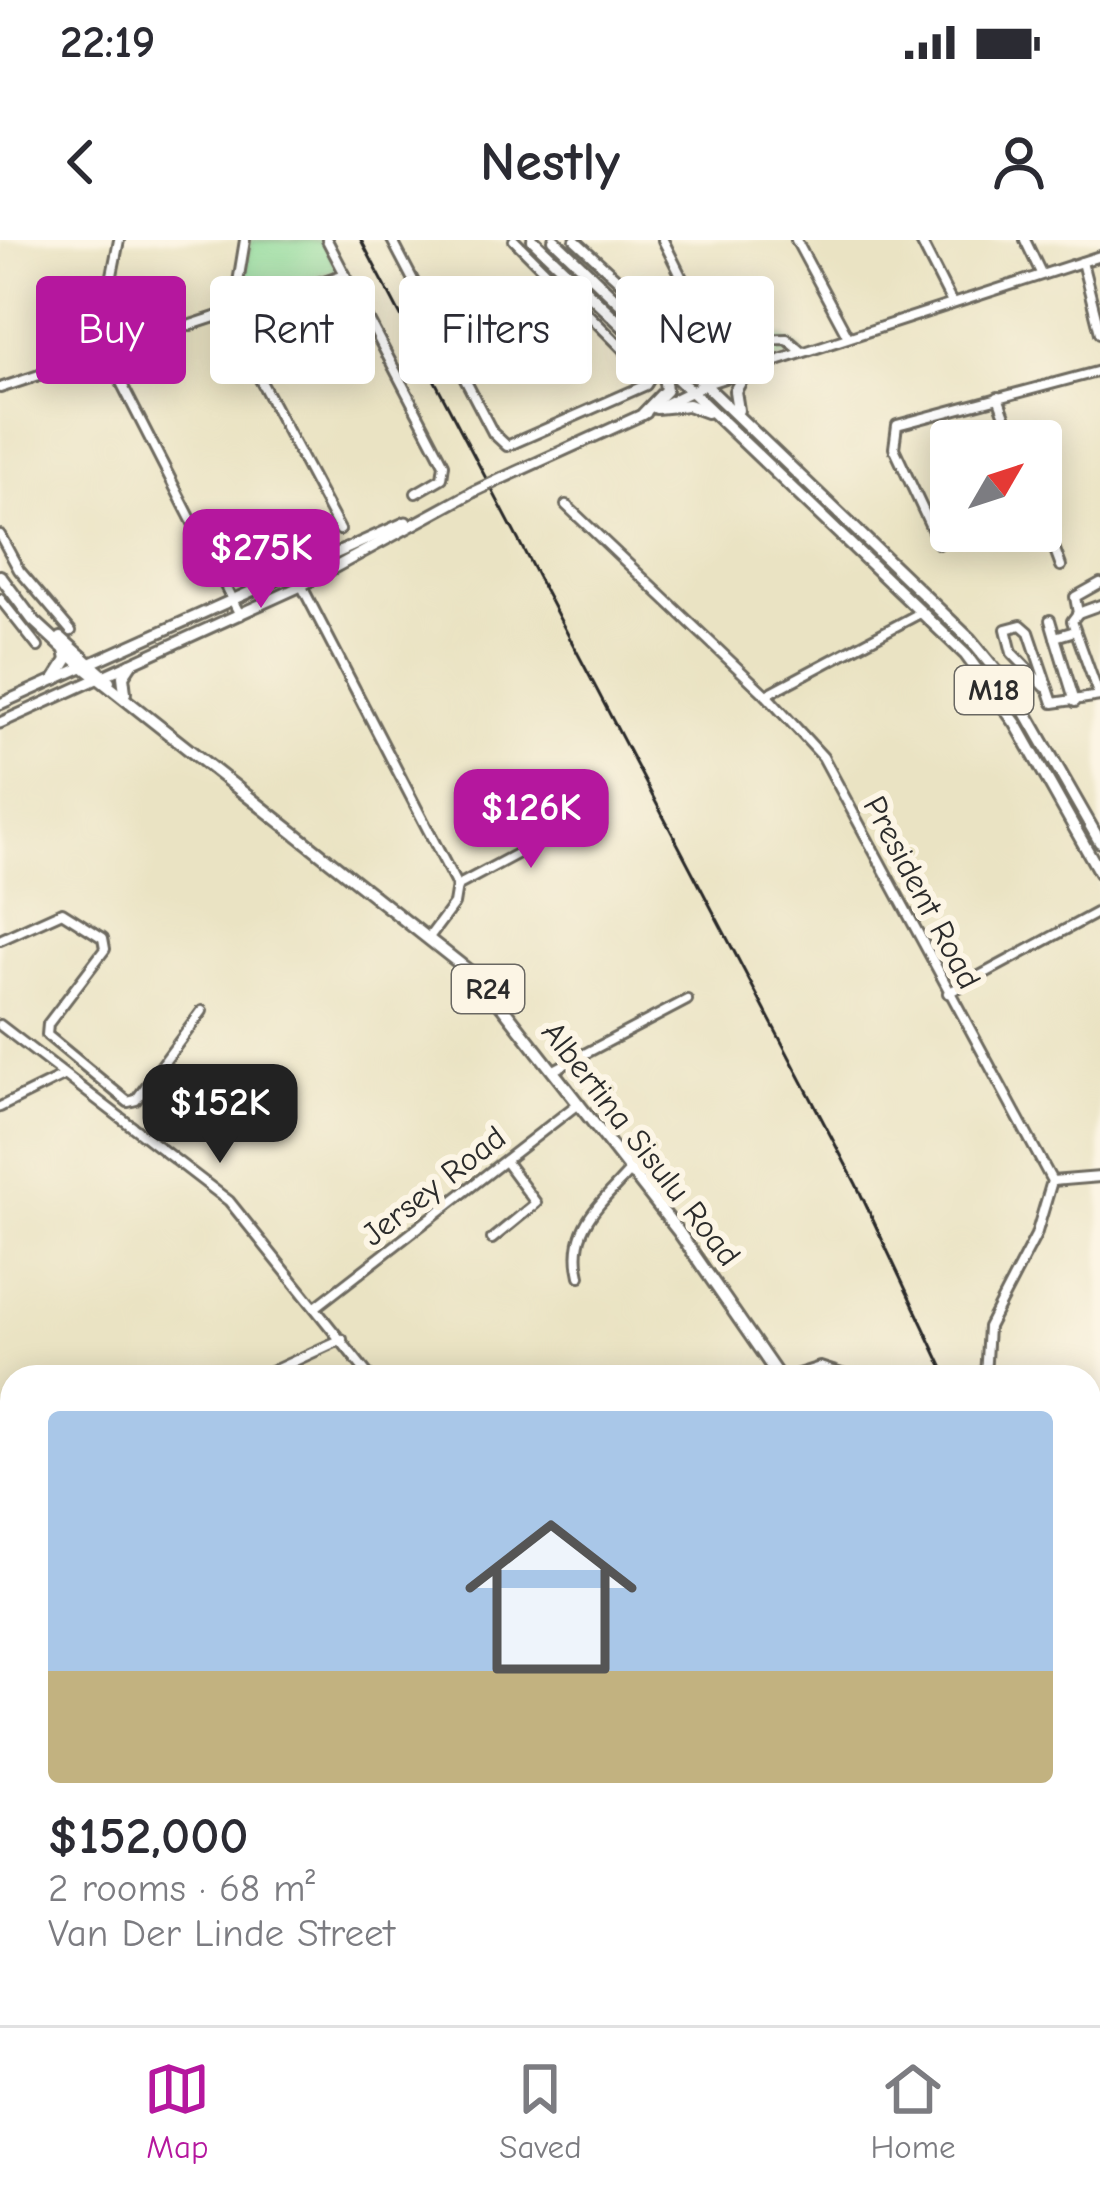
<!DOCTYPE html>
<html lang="en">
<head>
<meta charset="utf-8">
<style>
	:root { --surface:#fff; --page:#f7f7f7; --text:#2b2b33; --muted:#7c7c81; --line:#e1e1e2; --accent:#b5179e }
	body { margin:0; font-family:"Comic Neue",sans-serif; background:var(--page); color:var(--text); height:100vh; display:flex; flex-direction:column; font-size:45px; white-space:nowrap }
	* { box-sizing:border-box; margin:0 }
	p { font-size:39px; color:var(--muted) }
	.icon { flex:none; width:66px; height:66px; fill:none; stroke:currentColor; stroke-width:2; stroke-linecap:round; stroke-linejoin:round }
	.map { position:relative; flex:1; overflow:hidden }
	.side { position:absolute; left:0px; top:1125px; width:1101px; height:660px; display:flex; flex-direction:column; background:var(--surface); border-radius:36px 36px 0 0; box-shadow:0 6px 30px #0003 }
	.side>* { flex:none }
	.hud { position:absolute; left:36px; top:36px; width:1029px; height:108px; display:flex; gap:24px }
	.needle { width:78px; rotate:51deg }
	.controls { position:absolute; left:930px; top:180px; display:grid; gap:24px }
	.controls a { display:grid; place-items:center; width:132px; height:132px; border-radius:12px; background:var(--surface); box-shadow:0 6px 30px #0003; font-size:60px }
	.price { position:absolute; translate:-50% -102px; padding:0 27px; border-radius:24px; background:var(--accent); color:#fff; font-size:39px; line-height:78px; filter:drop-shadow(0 3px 6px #0008) }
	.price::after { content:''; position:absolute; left:50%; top:72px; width:36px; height:27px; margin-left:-18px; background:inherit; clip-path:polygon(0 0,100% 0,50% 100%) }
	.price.active { background:#222; color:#fff }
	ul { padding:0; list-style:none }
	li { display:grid; align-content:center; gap:24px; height:636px; padding:0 48px }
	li+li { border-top:3px solid var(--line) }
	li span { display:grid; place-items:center; height:372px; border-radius:12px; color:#555 }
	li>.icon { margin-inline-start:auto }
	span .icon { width:216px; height:216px; fill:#fffc; stroke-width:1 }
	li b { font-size:51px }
	.pill { padding:0 42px; border-radius:12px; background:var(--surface); box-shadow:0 6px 30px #0003; font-size:42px; line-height:108px }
	.pill.active { background:var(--accent); color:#fff }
	.status { display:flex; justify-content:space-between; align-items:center; height:84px; padding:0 60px; background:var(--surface); direction:ltr }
	.status svg { height:33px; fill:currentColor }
	header { display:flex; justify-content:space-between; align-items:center; height:156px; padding:0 48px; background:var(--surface); font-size:54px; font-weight:800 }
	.tab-bar { display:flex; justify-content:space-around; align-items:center; height:168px; border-top:3px solid var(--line); background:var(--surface); font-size:33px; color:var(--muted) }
	.tab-bar a { display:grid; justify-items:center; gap:6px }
	.tab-bar .active { color:var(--accent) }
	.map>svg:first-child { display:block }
	.green { fill:#8bd998; stroke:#5b8262; stroke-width:3 }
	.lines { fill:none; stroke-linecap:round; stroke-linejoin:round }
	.minor-casing { stroke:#6e6b60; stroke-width:14 }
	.tertiary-casing { stroke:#6e6b60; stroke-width:15 }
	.primary-casing { stroke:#6e6b60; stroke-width:16 }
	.minor { stroke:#fff; stroke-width:8 }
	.tertiary { stroke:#fff; stroke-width:9 }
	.primary { stroke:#fff; stroke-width:10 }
	.rail { stroke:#2b2b2b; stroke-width:3 }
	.tertiary-bridge-casing { stroke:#6e6b60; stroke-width:15; stroke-linecap:butt }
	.tertiary-bridge { stroke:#fff; stroke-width:9 }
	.labels { text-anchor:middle; stroke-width:12; stroke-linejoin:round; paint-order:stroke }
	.shield { fill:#fcf5e5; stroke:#6a6863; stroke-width:3 }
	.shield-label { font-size:30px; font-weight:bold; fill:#2b2b2b }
	.street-label { font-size:33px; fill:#2b2b2b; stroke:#fcf5e5 }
</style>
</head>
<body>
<div class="status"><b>22:19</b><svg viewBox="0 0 49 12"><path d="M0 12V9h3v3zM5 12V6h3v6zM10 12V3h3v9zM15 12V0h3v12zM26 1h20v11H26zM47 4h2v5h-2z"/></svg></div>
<header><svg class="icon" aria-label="back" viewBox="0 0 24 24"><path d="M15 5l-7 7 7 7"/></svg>Nestly<svg class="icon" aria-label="person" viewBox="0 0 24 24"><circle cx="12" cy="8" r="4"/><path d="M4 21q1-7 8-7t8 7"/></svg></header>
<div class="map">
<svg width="1100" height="1785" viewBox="0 0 1100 1785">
	<rect width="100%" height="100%" fill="#fcf5e5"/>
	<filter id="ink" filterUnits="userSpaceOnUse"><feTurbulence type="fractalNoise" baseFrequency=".00833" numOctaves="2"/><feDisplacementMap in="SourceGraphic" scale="24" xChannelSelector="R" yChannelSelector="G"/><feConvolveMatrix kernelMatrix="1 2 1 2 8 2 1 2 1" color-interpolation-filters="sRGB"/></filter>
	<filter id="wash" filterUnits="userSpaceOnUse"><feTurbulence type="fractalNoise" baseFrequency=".004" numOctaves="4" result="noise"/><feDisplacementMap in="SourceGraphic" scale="48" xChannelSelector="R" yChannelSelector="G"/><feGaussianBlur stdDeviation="2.7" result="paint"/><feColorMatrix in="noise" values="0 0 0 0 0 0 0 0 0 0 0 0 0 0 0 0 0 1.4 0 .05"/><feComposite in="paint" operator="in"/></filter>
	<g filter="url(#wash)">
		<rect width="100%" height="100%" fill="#eae3c3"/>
		<g class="green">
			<polygon points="250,0 324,0 338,30 240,64"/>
			<polygon points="680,37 715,97 783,98 801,111 706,144 631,74"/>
		</g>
	</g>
	<g filter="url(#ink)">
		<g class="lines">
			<defs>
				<g id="minor">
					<polyline points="245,0 231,85 340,290"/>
					<polyline points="327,0 444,224 442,238 416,253"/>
					<polyline points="392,0 493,193 507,206 646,145 651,137 514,0"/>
					<polyline points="575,0 640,60 680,37"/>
					<polyline points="663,0 710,94 729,101 787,99 801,111"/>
					<polyline points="796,0 847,95"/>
					<polyline points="920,0 951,61"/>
					<polyline points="1025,0 1041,33"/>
					<polyline points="1082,22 1100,93"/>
					<polyline points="106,113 240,375"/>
					<polyline points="96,116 119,0"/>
					<polyline points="706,144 1100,16"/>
					<polyline points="0,148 345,34"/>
					<polyline points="998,157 1014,201"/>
					<polyline points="566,265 766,455 823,517 1052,941 1036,995 988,1087 985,1137"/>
					<polyline points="1041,272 1061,326"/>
					<polyline points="0,295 19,330 71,391"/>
					<polyline points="939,304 894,208 897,185 1100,131"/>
					<polyline points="294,331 457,646 454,664 430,696"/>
					<polyline points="1100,343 1075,357 1078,373 1100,365"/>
					<polyline points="0,359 38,407"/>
					<polyline points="1078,373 1072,381 1099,456"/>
					<polyline points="1050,380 1055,397"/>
					<polyline points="1075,391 1055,397 1075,462"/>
					<polyline points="1045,447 1012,413 1006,389 1021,385 1029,392 1053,463 1100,456"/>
					<polyline points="766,455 922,372"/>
					<polyline points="457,646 584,578"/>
					<polyline points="0,700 62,672 103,698 105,709 48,784 47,795 128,862 136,860 202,771"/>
					<polyline points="948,753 1100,671"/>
					<polyline points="0,785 229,961 370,1137"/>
					<polyline points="554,830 687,760"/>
					<polyline points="0,867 63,836"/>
					<polyline points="1052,941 1100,937"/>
					<polyline points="492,999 536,963 505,921"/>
					<path d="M580,1036C568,988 600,965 630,931"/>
					<polyline points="317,1066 579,863"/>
					<polyline points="260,1137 342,1099"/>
					<polyline points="789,1137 820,1127 851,1137"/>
					<polyline points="0,1199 12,1217"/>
					<polyline points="0,1256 12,1251"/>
					<polyline points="0,1310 12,1312"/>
					<polyline points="0,1384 12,1402"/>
					<polyline points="0,1449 12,1443"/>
					<polyline points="1089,1509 1100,1552"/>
					<polyline points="0,1644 12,1638"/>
					<polyline points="1089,1767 1100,1785"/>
					<polyline points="332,1773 334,1785"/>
					<polyline points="724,1773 729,1785"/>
					<polyline points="16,1785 16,1773"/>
					<polyline points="184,1785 211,1773"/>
					<polyline points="234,1785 245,1780 252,1785"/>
					<polyline points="610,1785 612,1773"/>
					<polyline points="664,1785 666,1773"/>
					<polyline points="1035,1785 1051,1773"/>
				</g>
				<g id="tertiary">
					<polyline points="661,166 706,144"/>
					<polyline points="503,238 646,173"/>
					<polyline points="0,464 406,282"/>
					<polyline points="0,483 299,347 473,252"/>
				</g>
				<g id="primary">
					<polyline points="533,0 966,415 1016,484 1100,633"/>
					<polyline points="554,0 970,399 1016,455 1100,602"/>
					<polyline points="656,168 688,165 707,172"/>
					<polyline points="738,170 735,151 747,130"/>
					<polyline points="643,174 666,150 663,128"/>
					<polyline points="0,336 33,380 83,426 483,742 678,991 779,1137"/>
					<polyline points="61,398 109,441"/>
					<polyline points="55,439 67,420 65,410"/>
					<polyline points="125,453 123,436 131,424"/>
					<polyline points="1026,1773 1029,1785"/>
				</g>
			</defs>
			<use href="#minor" class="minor-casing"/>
			<use href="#tertiary" class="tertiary-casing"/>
			<use href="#primary" class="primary-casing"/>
			<use href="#minor" class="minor"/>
			<use href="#tertiary" class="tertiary"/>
			<use href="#primary" class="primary"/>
			<g class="rail">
				<polyline points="361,0 856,944 947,1137"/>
				<polyline points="1089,1614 1100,1655"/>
			</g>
			<defs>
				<polyline id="tertiary-bridge" points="473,252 503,238"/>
			</defs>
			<use href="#tertiary-bridge" class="tertiary-bridge-casing"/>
			<use href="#tertiary-bridge" class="tertiary-bridge"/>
		</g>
	</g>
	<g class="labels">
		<g class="shield">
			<rect x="955" y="426" width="78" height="48" rx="9"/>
			<rect x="452" y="725" width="72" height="48" rx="9"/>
		</g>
		<g class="shield-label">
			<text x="994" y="460">M18</text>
			<text x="488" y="759">R24</text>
		</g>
		<g class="street-label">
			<text transform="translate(923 652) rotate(62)" y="12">President Road</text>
			<text transform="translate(642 903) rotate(52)" y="12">Albertina Sisulu Road</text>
			<text transform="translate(433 945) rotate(-38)" y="12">Jersey Road</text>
		</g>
	</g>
</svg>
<div class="controls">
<a><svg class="needle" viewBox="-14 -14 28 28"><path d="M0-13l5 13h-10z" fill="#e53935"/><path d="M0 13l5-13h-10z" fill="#7c7c81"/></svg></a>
</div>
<b class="price" style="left:261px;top:371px">$275K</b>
<b class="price" style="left:531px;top:631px">$126K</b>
<b class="price active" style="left:220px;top:926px">$152K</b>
<div class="hud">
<a class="pill active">Buy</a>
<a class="pill">Rent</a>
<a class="pill">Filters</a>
<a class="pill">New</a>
</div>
<section class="side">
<ul>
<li><span style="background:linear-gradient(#a9c7e8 70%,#c2b280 0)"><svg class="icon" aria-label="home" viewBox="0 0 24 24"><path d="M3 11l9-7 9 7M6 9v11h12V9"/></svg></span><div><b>$152,000</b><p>2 rooms · 68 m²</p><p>Van Der Linde Street</p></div></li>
</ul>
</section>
</div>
<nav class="tab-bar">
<a class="active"><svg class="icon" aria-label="map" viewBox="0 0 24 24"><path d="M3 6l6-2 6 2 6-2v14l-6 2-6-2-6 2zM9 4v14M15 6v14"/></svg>Map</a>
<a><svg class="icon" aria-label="saved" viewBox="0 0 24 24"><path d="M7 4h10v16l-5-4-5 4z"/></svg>Saved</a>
<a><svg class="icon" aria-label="home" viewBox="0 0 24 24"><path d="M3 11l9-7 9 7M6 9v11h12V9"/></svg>Home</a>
</nav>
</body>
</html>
